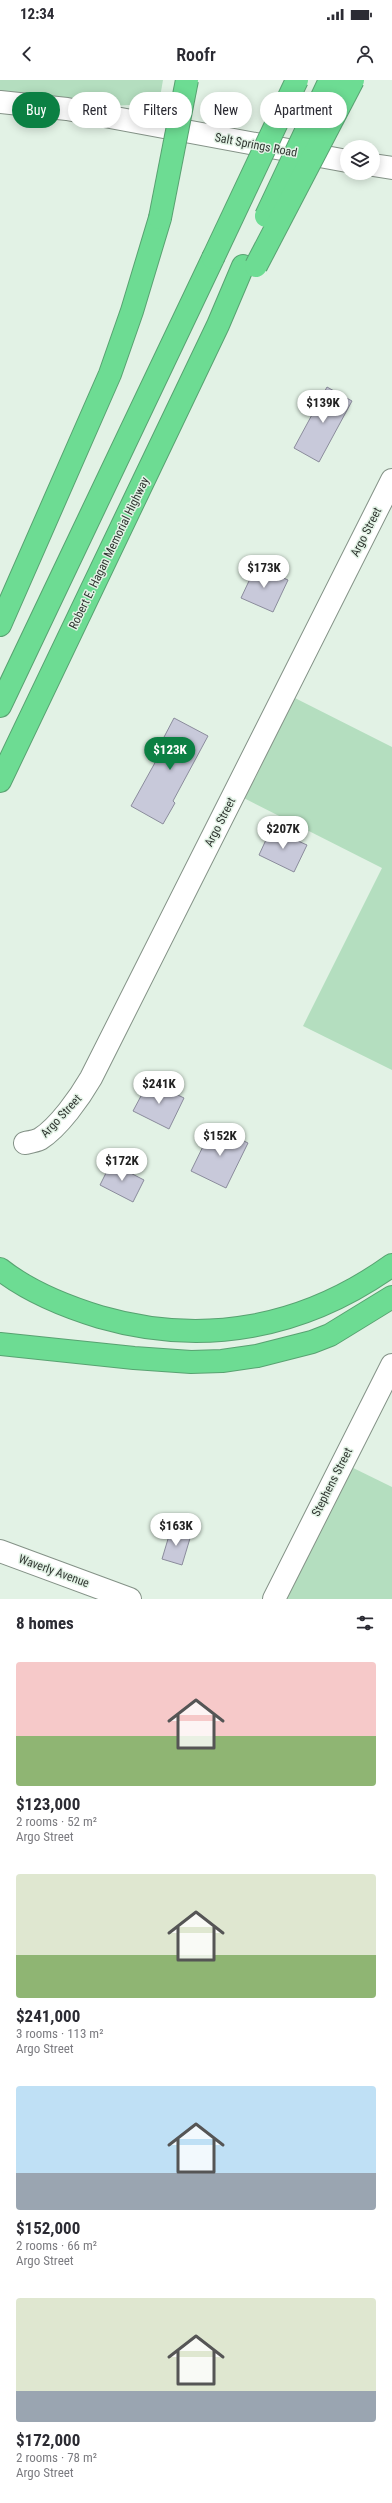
<!DOCTYPE html>
<html lang="en">
<head>
<meta charset="utf-8">
<style>
	:root { --surface:#fff; --page:#f2f2f3; --text:#2b2b33; --muted:#7c7c81; --accent:#0b8043 }
	body { margin:0; font-family:"Roboto Condensed",sans-serif; background:var(--page); color:var(--text); height:100vh; display:flex; flex-direction:column; font-size:15px; white-space:nowrap }
	* { box-sizing:border-box; margin:0 }
	p { font-size:13px; color:var(--muted) }
	.icon { flex:none; width:22px; height:22px; fill:none; stroke:currentColor; stroke-width:2; stroke-linecap:round; stroke-linejoin:round }
	.map { position:relative; height:1519px; overflow:hidden }
	.sheet { display:flex; flex-direction:column; background:var(--surface); flex:1 }
	.sheet>* { flex:none }
	.hud { position:absolute; left:12px; top:12px; width:368px; height:36px; display:flex; gap:8px }
	.buttons { position:absolute; left:340px; top:60px; display:grid; gap:8px }
	.buttons a { display:grid; place-items:center; width:40px; height:40px; border-radius:50%; background:var(--surface); box-shadow:0 2px 10px #0003; font-size:20px }
	.price { position:absolute; translate:-50% -34px; padding:0 9px; border-radius:14px; background:#fff; color:#222; font-size:13px; line-height:26px; filter:drop-shadow(0 1px 2px #0008) }
	.price::after { content:''; position:absolute; left:50%; top:24px; width:12px; height:9px; margin-left:-6px; background:inherit; clip-path:polygon(0 0,100% 0,50% 100%) }
	.price.selected { background:var(--accent); color:#fff }
	ul { padding:0; list-style:none }
	li { display:grid; align-content:center; gap:8px; height:212px; padding:0 16px }
	li span { display:grid; place-items:center; height:124px; border-radius:4px; color:#555 }
	li>.icon { margin-inline-start:auto }
	span .icon { width:72px; height:72px; fill:#fffc; stroke-width:1 }
	li b { font-size:17px }
	h2 { display:flex; justify-content:space-between; align-items:center; height:48px; padding:0 16px; font-size:17px }
	.tag { padding:0 14px; border-radius:18px; background:var(--surface); box-shadow:0 2px 10px #0003; font-size:14px; line-height:36px }
	.tag.selected { background:var(--accent); color:#fff }
	.status { display:flex; justify-content:space-between; align-items:center; height:28px; padding:0 20px; background:var(--surface); direction:ltr }
	.status svg { height:11px; fill:currentColor }
	header { display:flex; justify-content:space-between; align-items:center; height:52px; padding:0 16px; background:var(--surface); font-size:18px; font-weight:600 }
	.map>svg:first-child { display:block }
	.green { fill:#b4debf }
	.building { fill:#c8c9da; stroke:#8b8c9c }
	.lines { fill:none; stroke-linecap:round; stroke-linejoin:round }
	.minor-casing { stroke:#849287; stroke-width:24 }
	.tertiary-casing { stroke:#849287; stroke-width:24 }
	.motorway-casing { stroke:#58a271; stroke-width:24 }
	.minor { stroke:#fff; stroke-width:22 }
	.tertiary { stroke:#fff; stroke-width:22 }
	.motorway { stroke:#6ddc93; stroke-width:22 }
	.motorway-bridge-casing { stroke:#58a271; stroke-width:24; stroke-linecap:butt }
	.motorway-bridge { stroke:#6ddc93; stroke-width:22 }
	.labels { text-anchor:middle; stroke-width:3; stroke-linejoin:round; paint-order:stroke }
	.street-label { font-size:12px; fill:#313732; stroke:#e2f2e5 }
</style>
</head>
<body>
<div class="status"><b>12:34</b><svg viewBox="0 0 49 12"><path d="M0 12V9h3v3zM5 12V6h3v6zM10 12V3h3v9zM15 12V0h3v12zM26 1h20v11H26zM47 4h2v5h-2z"/></svg></div>
<header><svg class="icon" aria-label="back" viewBox="0 0 24 24"><path d="M15 5l-7 7 7 7"/></svg>Roofr<svg class="icon" aria-label="person" viewBox="0 0 24 24"><circle cx="12" cy="8" r="4"/><path d="M4 21q1-7 8-7t8 7"/></svg></header>
<div class="map">
<svg width="392" height="1519" viewBox="0 0 392 1519">
	<rect width="100%" height="100%" fill="#e2f2e5"/>
	<g class="green">
		<polygon points="0,0 163,0 159,23 67,29 0,22"/>
		<polygon points="285,613 392,667 392,990 303,946 382,788 234,713"/>
		<polygon points="341,1382 392,1407 392,1519 274,1519"/>
	</g>
	<g class="building">
		<polygon points="327,307 352,321 319,382 294,368"/>
		<polygon points="256,486 288,500 273,532 241,518"/>
		<polygon points="174,638 208,656 173,721 175,723 163,744 131,726 167,661 163,659"/>
		<polygon points="271,749 307,765 294,792 259,775"/>
		<polygon points="149,1001 184,1018 169,1049 133,1031"/>
		<polygon points="213,1046 248,1063 226,1108 191,1091"/>
		<polygon points="111,1083 144,1100 133,1122 100,1105"/>
		<polygon points="171,1449 191,1455 182,1485 162,1479"/>
	</g>
	<g class="lines">
		<defs>
			<g id="minor">
				<path d="M25,1063C30,1062 36,1061 40,1059C59,1047 80,1017 91,998L392,400"/>
				<polyline points="0,1471 130,1519"/>
				<polyline points="274,1519 392,1285"/>
			</g>
			<g id="tertiary">
				<polyline points="0,22 67,29 347,81"/>
				<polyline points="373,85 392,88"/>
			</g>
			<g id="motorway">
				<polyline points="0,545 110,294 132,231 160,138"/>
				<polyline points="0,626 213,178"/>
				<polyline points="0,701 218,245 243,186"/>
				<path d="M0,1189C29,1212 64,1226 100,1237C204,1267 304,1248 392,1185"/>
				<polyline points="0,1264 134,1278 191,1282 222,1281 257,1276 312,1262 330,1255 392,1217"/>
			</g>
		</defs>
		<use href="#minor" class="minor-casing"/>
		<use href="#tertiary" class="tertiary-casing"/>
		<use href="#motorway" class="motorway-casing"/>
		<use href="#minor" class="minor"/>
		<use href="#tertiary" class="tertiary"/>
		<use href="#motorway" class="motorway"/>
		<defs>
			<g id="motorway-bridge">
				<polyline points="266,136 330,0"/>
				<polyline points="160,138 187,0"/>
				<polyline points="213,178 297,0"/>
				<polyline points="256,186 353,0"/>
			</g>
		</defs>
		<use href="#motorway-bridge" class="motorway-bridge-casing"/>
		<use href="#motorway-bridge" class="motorway-bridge"/>
	</g>
	<g class="labels">
		<g class="street-label">
			<text transform="translate(256 65) rotate(11)" y="4">Salt Springs Road</text>
			<text transform="translate(366 452) rotate(-63)" y="4">Argo Street</text>
			<text transform="translate(109 473) rotate(-64)" y="4">Robert E. Hagan Memorial Highway</text>
			<text transform="translate(220 742) rotate(-63)" y="4">Argo Street</text>
			<text transform="translate(61 1036) rotate(-47)" y="4">Argo Street</text>
			<text transform="translate(332 1402) rotate(-63)" y="4">Stephens Street</text>
			<text transform="translate(54 1491) rotate(20)" y="4">Waverly Avenue</text>
		</g>
	</g>
</svg>
<div class="buttons">
<a><svg class="icon" aria-label="layers" viewBox="0 0 24 24"><path d="M12 4l9 5-9 5-9-5zM3 14l9 5 9-5"/></svg></a>
</div>
<b class="price" style="left:323px;top:344px">$139K</b>
<b class="price" style="left:264px;top:509px">$173K</b>
<b class="price selected" style="left:170px;top:691px">$123K</b>
<b class="price" style="left:283px;top:770px">$207K</b>
<b class="price" style="left:159px;top:1025px">$241K</b>
<b class="price" style="left:220px;top:1077px">$152K</b>
<b class="price" style="left:122px;top:1102px">$172K</b>
<b class="price" style="left:176px;top:1467px">$163K</b>
<div class="hud">
<a class="tag selected">Buy</a>
<a class="tag">Rent</a>
<a class="tag">Filters</a>
<a class="tag">New</a>
<a class="tag">Apartment</a>
</div>
</div>
<section class="sheet">
<h2>8 homes<svg class="icon" aria-label="filters" viewBox="0 0 24 24"><path d="M4 7h16M4 17h16"/><circle cx="9" cy="7" r="2"/><circle cx="15" cy="17" r="2"/></svg></h2>
<ul>
<li><span style="background:linear-gradient(#f6c9c9 60%,#8fb573 0)"><svg class="icon" aria-label="home" viewBox="0 0 24 24"><path d="M3 11l9-7 9 7M6 9v11h12V9"/></svg></span><div><b>$123,000</b><p>2 rooms · 52 m²</p><p>Argo Street</p></div></li>
<li><span style="background:linear-gradient(#dfe7d0 65%,#8fb573 0)"><svg class="icon" aria-label="home" viewBox="0 0 24 24"><path d="M3 11l9-7 9 7M6 9v11h12V9"/></svg></span><div><b>$241,000</b><p>3 rooms · 113 m²</p><p>Argo Street</p></div></li>
<li><span style="background:linear-gradient(#bfe0f5 70%,#9aa5b1 0)"><svg class="icon" aria-label="home" viewBox="0 0 24 24"><path d="M3 11l9-7 9 7M6 9v11h12V9"/></svg></span><div><b>$152,000</b><p>2 rooms · 66 m²</p><p>Argo Street</p></div></li>
<li><span style="background:linear-gradient(#dfe7d0 75%,#9aa5b1 0)"><svg class="icon" aria-label="home" viewBox="0 0 24 24"><path d="M3 11l9-7 9 7M6 9v11h12V9"/></svg></span><div><b>$172,000</b><p>2 rooms · 78 m²</p><p>Argo Street</p></div></li>
</ul>
</section>
</body>
</html>
